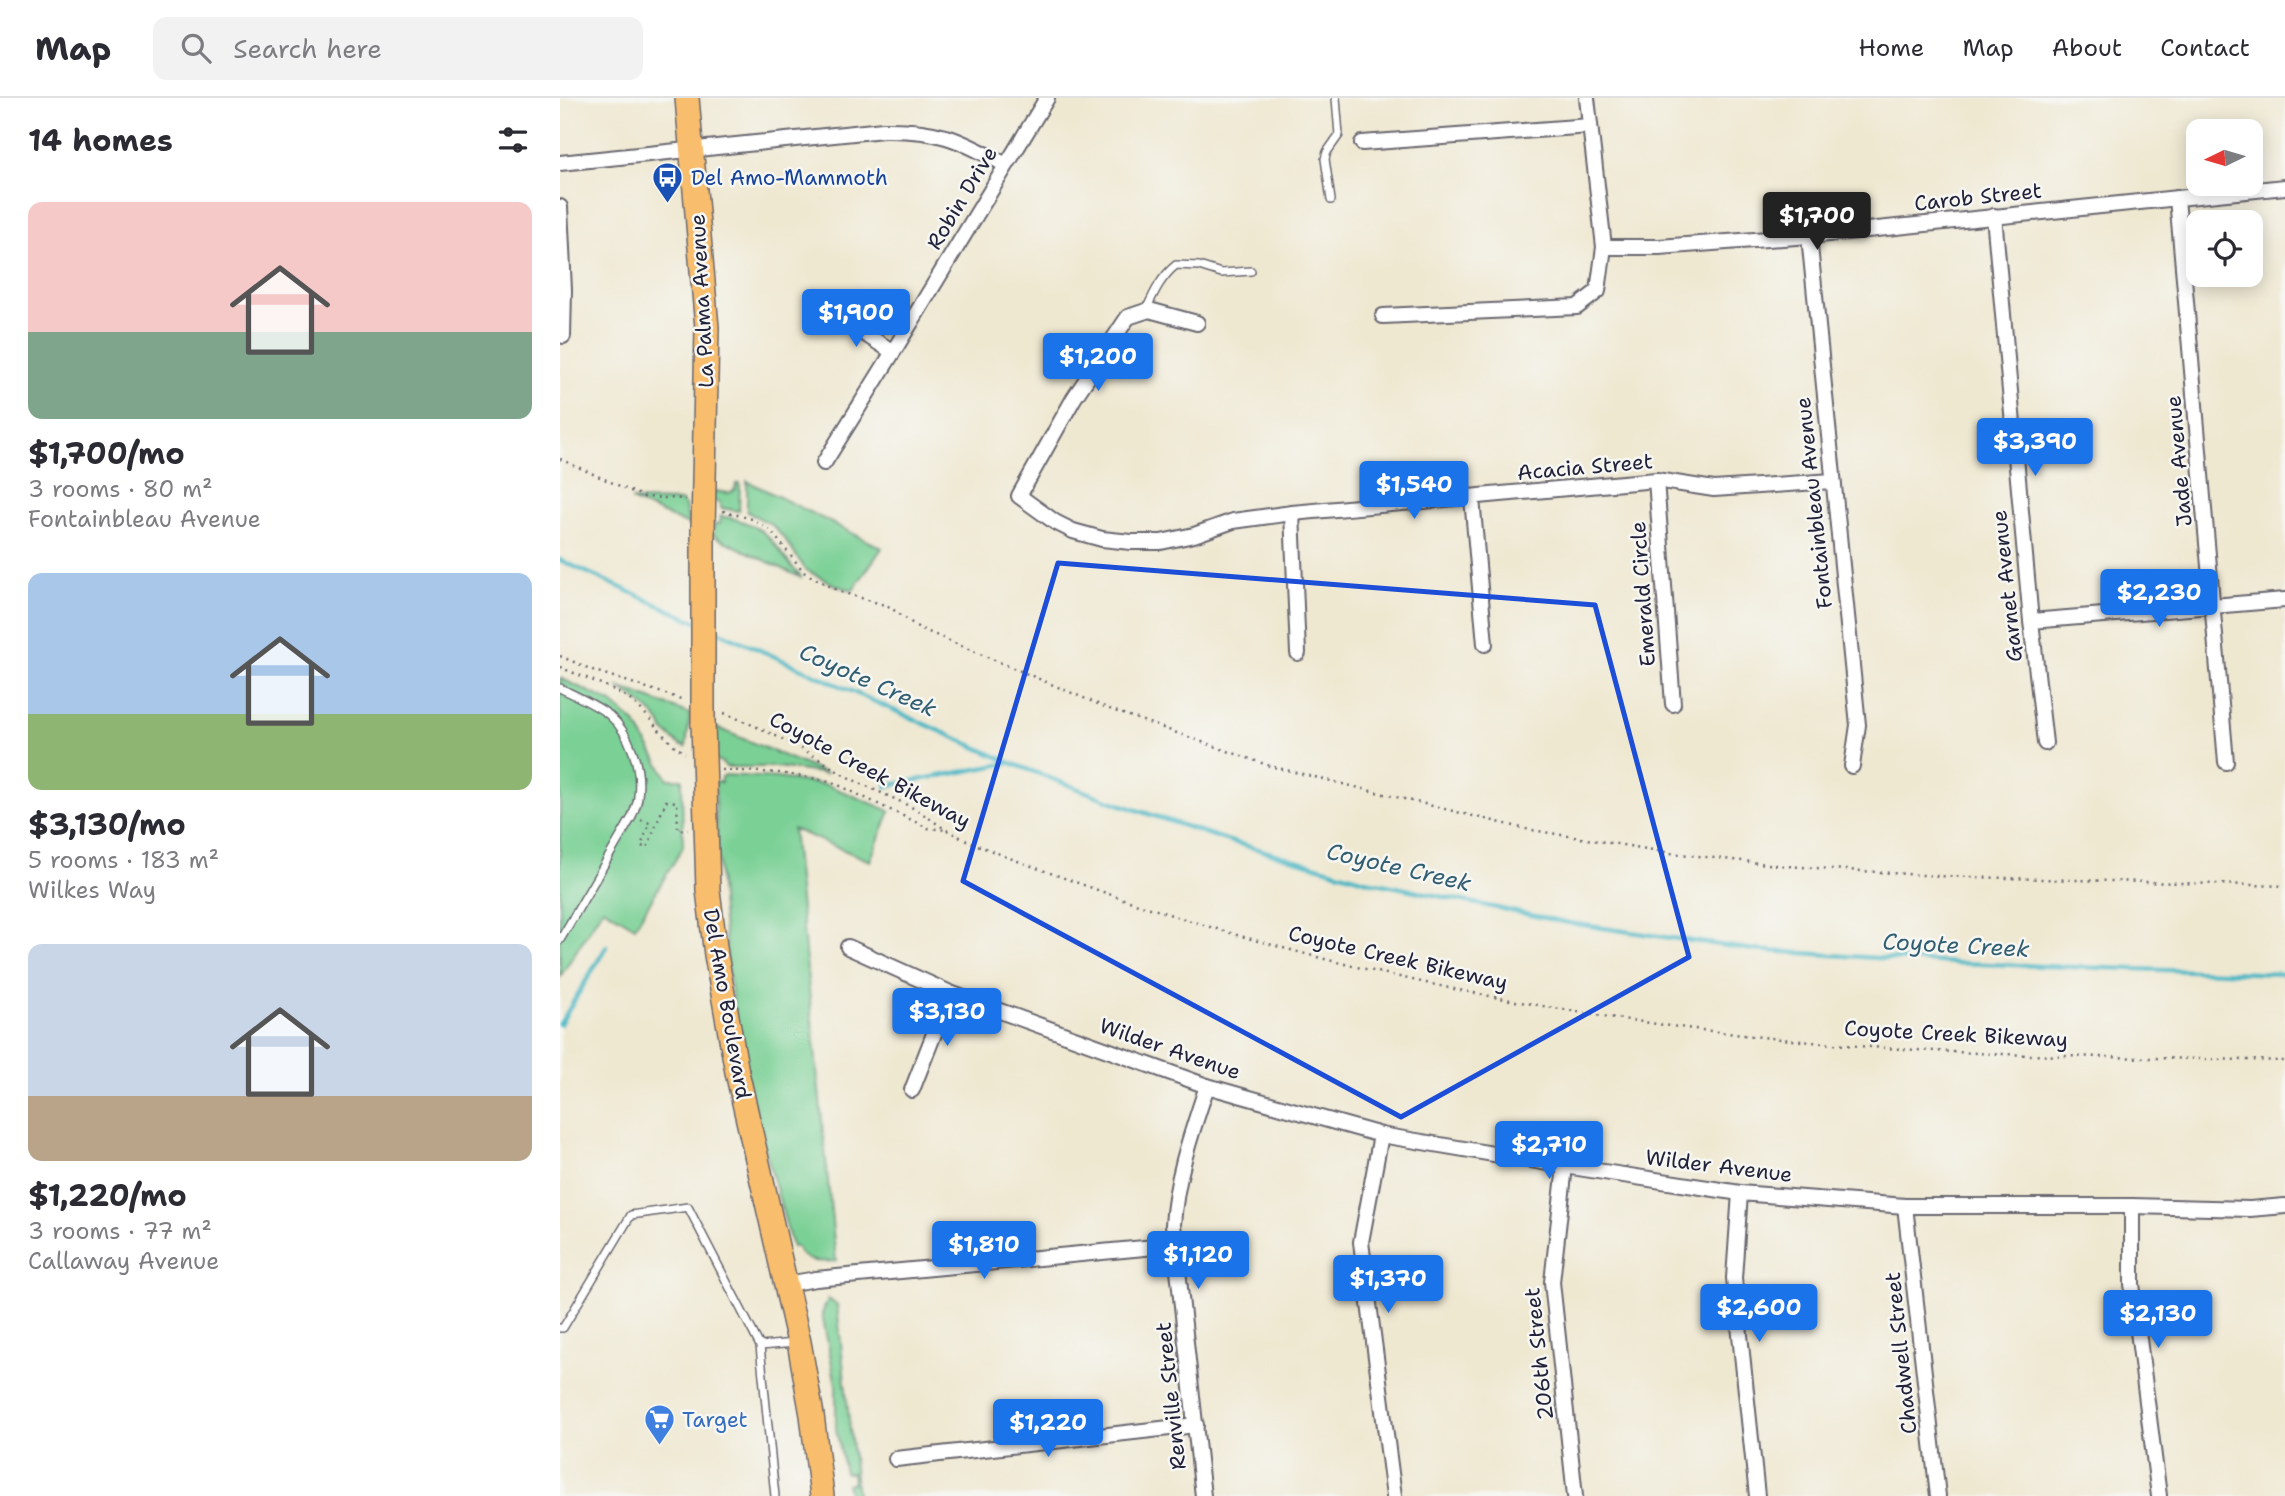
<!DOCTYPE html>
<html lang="en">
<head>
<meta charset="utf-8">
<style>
	:root { --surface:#fff; --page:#f2f2f3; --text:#2b2b33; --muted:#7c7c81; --line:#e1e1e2; --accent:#1a73e8 }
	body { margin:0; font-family:"Shantell Sans",sans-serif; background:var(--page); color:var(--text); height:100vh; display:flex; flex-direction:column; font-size:26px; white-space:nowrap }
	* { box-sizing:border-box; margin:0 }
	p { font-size:23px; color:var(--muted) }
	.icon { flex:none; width:38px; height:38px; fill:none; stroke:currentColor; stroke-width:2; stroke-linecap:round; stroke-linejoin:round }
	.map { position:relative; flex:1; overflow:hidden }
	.details { display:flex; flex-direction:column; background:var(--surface); width:560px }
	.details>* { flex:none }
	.needle { width:46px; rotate:265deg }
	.tools { position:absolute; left:1626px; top:21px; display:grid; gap:14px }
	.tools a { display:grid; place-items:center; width:77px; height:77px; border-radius:14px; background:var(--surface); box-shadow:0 4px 18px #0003; font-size:35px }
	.price { position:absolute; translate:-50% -60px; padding:0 16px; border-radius:7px; background:var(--accent); color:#fff; font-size:23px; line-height:46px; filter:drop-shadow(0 2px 4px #0008) }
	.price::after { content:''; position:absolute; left:50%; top:42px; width:21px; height:16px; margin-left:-10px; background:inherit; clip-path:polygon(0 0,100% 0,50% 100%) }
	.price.on { background:#222; color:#fff }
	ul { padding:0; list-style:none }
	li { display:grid; align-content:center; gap:14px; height:371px; padding:0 28px }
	li span { display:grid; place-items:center; height:217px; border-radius:14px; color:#555 }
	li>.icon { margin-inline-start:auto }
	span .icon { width:126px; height:126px; fill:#fffc; stroke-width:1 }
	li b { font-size:30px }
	h2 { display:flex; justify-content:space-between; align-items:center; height:84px; padding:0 28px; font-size:30px }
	header { display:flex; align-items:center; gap:42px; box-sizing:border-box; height:98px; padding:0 35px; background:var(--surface); border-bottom:2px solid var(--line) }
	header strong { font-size:33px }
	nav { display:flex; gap:38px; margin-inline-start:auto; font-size:24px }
	.search { width:490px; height:63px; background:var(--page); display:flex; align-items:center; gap:18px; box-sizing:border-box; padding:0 24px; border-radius:14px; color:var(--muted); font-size:26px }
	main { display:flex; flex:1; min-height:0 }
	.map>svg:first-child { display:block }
	.green { fill:#7ad095; stroke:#4e7968; stroke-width:2 }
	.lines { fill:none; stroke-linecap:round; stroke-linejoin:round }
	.stream { stroke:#4ab7c5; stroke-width:4.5 }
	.service-casing { stroke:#6a6770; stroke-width:10 }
	.minor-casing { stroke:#6a6770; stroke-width:18 }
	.primary-casing { stroke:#6a6770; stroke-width:26 }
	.path { stroke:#6a6770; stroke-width:2.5; stroke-dasharray:2 5; stroke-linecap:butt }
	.service { stroke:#fff; stroke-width:7 }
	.minor { stroke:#fff; stroke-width:14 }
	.primary { stroke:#f9be6d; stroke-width:23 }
	.primary-bridge-casing { stroke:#6a6770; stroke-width:26; stroke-linecap:butt }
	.primary-bridge { stroke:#f9be6d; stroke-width:23 }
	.marked { fill:none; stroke:#1d4ed8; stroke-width:5; stroke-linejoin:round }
	.labels { text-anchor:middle; stroke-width:5; stroke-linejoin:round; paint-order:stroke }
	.transit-label { font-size:21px; fill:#164399; stroke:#f6f6f2; text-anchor:start }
	.street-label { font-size:21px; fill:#22223b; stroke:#f6f6f2 }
	.shop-label { font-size:21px; fill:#366cbe; stroke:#f6f6f2; text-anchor:start }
	.water-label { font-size:23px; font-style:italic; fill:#325e72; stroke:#f6f6f2 }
</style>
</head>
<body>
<header>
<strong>Map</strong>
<div class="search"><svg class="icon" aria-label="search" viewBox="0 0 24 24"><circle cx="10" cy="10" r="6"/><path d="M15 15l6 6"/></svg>Search here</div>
<nav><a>Home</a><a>Map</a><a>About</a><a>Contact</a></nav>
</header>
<main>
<section class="details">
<h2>14 homes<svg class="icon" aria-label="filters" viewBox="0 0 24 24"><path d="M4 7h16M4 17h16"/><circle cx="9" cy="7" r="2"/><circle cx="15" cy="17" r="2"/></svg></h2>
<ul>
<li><span style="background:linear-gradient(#f6c9c9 60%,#7fa58c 0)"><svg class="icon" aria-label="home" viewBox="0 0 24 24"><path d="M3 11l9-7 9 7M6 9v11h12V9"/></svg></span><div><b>$1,700/mo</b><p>3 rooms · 80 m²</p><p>Fontainbleau Avenue</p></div></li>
<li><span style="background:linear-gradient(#a9c7e8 65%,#8fb573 0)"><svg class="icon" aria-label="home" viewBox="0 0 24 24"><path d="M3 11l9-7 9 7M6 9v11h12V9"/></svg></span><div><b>$3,130/mo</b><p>5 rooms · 183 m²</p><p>Wilkes Way</p></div></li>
<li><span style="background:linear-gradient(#c9d6e8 70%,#b9a48a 0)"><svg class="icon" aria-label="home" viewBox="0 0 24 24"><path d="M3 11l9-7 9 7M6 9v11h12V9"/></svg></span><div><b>$1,220/mo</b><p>3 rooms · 77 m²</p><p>Callaway Avenue</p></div></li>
</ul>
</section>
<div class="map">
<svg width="1725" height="1398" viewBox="0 0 1725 1398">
	<rect width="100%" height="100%" fill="#f6f6f2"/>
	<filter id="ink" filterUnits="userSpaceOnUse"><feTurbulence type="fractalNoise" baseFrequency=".0143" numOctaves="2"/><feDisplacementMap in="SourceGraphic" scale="14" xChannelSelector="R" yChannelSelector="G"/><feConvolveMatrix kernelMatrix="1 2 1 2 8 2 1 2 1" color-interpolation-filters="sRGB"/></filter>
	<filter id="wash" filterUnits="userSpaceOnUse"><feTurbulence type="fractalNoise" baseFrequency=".00686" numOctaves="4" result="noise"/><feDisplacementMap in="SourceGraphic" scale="28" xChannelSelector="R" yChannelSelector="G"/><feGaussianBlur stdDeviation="1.57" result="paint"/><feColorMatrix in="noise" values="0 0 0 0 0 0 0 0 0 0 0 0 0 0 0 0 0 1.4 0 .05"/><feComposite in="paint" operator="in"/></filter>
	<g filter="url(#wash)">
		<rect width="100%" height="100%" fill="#efe8d1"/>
		<g class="green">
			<polygon points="187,383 322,450 293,492 277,488 246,472 224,440 211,426 187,414"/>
			<polygon points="180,385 179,413 161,410 159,404 153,403 153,393 169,395 175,392 176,386"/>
			<polygon points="71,402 121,403 125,408 129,427"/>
			<path d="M161,418C214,428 210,446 242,480L154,438V426H160Z"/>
			<polygon points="0,580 51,604 75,625 108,681 122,681 123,749 75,829 43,810 0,879"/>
			<path d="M58,589L130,616L126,649L120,647L103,632C102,619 70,597 58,589Z"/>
			<polygon points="155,629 267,676 217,669 166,669 160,663 155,663"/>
			<path d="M165,677L217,680L267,687L330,713L310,763L233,731L276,1163C259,1164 243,1166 236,1148L232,1149C215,1083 194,1018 181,951C164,863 157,774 155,684H161V680Z"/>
			<polygon points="268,1201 277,1207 297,1398 290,1398 287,1386 293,1385 292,1375 285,1375 276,1331 276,1287 262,1216"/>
		</g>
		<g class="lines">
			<g class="stream">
				<polyline points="0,462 136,524"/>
				<polyline points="151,530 451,665 550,703 666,742 812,784 1009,825 1194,852 1395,865 1725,876"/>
				<polyline points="326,688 449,665"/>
				<polyline points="0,926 47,848"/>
			</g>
		</g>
	</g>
	<g filter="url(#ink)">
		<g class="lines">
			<defs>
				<g id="service">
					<polyline points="771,102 765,61 767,54 779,37 776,0"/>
					<path d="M586,212C594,195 601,179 616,167L639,168L661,175L691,173"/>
					<path d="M0,590C16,598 35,606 49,617C70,635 82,670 78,698C78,705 74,712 72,719L0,842"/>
					<polyline points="0,1230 3,1230 71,1117 128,1109 200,1248 235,1245"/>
					<polyline points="200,1248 215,1398"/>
				</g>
				<g id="minor">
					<polyline points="1027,0 1044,149"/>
					<polyline points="802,45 1030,28"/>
					<path d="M0,65L323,32C378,31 399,41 446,67"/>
					<polyline points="1617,100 1666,664"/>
					<polyline points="0,109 4,192 3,238"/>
					<polyline points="1434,118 1471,523 1485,645"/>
					<polyline points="1249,138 1298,627 1292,668"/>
					<polyline points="277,218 333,254"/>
					<polyline points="823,218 1017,209 1038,193 1044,149 1099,149 1249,138 1725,89"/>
					<polyline points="637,225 589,212 568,219 514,300 459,398 495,424 513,433 542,441 571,444 601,444 634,437 673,423 732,415 1096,382 1154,391 1273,383"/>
					<polyline points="264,365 333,254 487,0"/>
					<polyline points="1096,382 1113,606"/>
					<polyline points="912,400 925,546"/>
					<polyline points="732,415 738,555"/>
					<polyline points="1471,523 1725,502"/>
					<polyline points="288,849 390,895 647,988 821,1037 1005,1068 1180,1095 1345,1108 1572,1108 1690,1111 1725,1108"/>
					<polyline points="352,992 390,895"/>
					<polyline points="821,1037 801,1144 834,1398"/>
					<polyline points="1005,1068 992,1184 1015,1398"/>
					<polyline points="1180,1095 1174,1180 1197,1398"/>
					<polyline points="1345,1108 1378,1398"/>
					<polyline points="1572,1108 1572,1186 1599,1398"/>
					<polyline points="227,1186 256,1181 616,1147"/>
					<polyline points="336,1361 636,1327"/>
					<path d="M643,1398L613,1127C616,1078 632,1034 647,988"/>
				</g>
				<g id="primary">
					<polyline points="127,0 147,230 143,433"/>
					<polyline points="143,625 148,792 156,857 177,974 239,1244 252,1317 262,1398"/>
				</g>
			</defs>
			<use href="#service" class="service-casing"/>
			<use href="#minor" class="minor-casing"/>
			<use href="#primary" class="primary-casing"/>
			<g class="path">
				<polyline points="0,361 84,399 126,401"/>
				<polyline points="163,413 192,421 210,432 245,475 281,494 328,508 359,530 552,612 710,668 966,731 1111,755 1226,768 1377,778 1725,788"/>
				<polyline points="0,558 35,573 124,602"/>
				<path d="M0,569C24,580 53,588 74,605C93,621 103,642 125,655"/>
				<path d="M164,615C194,627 224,641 252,657C264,663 274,672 286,678C310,691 336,700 360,714C371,721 382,730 394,736C427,753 472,768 507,781C757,873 1021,925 1286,947C1431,959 1579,959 1725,963"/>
				<polyline points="162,672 219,675 270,683 368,730 385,732"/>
				<polyline points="81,722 90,725 81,748 87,750 106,703 117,704 118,732 128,731"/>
			</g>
			<use href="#service" class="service"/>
			<use href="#minor" class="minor"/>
			<use href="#primary" class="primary"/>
			<defs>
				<polyline id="primary-bridge" points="143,433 143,625"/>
			</defs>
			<use href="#primary-bridge" class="primary-bridge-casing"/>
			<use href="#primary-bridge" class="primary-bridge"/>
		</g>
	</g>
	<path class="marked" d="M498,465L1035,507L1129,859L841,1019L403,783Z"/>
	<defs>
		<symbol id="bus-pin" viewBox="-11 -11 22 30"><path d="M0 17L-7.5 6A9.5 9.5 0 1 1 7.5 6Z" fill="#1a4fb4" stroke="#f6f6f2"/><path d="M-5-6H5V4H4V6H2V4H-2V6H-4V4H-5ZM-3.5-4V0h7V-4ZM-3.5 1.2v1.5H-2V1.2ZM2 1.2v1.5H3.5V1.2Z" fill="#fff"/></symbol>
		<symbol id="supermarket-pin" viewBox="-11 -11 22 30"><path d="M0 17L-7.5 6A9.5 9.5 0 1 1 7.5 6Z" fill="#3f7fe0" stroke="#f6f6f2"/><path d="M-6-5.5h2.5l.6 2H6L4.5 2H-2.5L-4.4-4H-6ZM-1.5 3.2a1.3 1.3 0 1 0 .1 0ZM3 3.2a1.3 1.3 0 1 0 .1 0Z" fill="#fff"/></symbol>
	</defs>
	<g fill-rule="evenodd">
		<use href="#bus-pin" x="90" y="62" width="35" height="47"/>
		<use href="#supermarket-pin" x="82" y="1304" width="35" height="47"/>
	</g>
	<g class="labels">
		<g class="transit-label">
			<text x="131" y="87">Del Amo-Mammoth</text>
		</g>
		<g class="street-label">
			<text transform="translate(1418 99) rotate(-6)" y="7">Carob Street</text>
			<text transform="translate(402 100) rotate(-59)" y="7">Robin Drive</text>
			<text transform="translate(142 203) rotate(-93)" y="7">La Palma Avenue</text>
			<text transform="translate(1619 363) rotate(-95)" y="7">Jade Avenue</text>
			<text transform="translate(1025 369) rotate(-5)" y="7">Acacia Street</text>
			<text transform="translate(1254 405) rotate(-96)" y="7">Fontainbleau Avenue</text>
			<text transform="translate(1447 488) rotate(-96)" y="7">Garnet Avenue</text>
			<text transform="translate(1083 496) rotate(-94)" y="7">Emerald Circle</text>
			<text transform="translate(310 672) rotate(28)" y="7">Coyote Creek Bikeway</text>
			<text transform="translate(838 860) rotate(13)" y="7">Coyote Creek Bikeway</text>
			<text transform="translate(167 906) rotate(80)" y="7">Del Amo Boulevard</text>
			<text transform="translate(1396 936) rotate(3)" y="7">Coyote Creek Bikeway</text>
			<text transform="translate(610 951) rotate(19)" y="7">Wilder Avenue</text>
			<text transform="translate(1159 1068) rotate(7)" y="7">Wilder Avenue</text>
			<text transform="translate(1341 1255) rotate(-96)" y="7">Chadwell Street</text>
			<text transform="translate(979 1256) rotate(-96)" y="7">206th Street</text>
			<text transform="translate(611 1298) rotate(-96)" y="7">Renville Street</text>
		</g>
		<g class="shop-label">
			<text x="122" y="1329">Target</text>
		</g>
		<g class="water-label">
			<text transform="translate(308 582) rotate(24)" y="8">Coyote Creek</text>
			<text transform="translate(839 769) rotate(13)" y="8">Coyote Creek</text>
			<text transform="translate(1396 847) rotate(3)" y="8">Coyote Creek</text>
		</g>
	</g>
</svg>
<div class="tools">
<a><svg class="needle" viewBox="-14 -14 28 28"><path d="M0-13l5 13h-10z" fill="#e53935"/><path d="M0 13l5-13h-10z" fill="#7c7c81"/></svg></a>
<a><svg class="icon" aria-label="locate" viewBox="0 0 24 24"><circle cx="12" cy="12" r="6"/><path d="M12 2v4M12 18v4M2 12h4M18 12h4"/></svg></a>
</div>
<b class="price on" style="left:1257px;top:154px">$1,700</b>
<b class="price" style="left:296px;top:251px">$1,900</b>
<b class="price" style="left:538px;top:295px">$1,200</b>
<b class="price" style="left:1475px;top:380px">$3,390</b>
<b class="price" style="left:854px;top:423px">$1,540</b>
<b class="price" style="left:1599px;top:531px">$2,230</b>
<b class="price" style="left:387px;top:950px">$3,130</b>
<b class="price" style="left:989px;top:1083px">$2,710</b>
<b class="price" style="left:424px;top:1183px">$1,810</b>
<b class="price" style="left:638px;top:1193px">$1,120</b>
<b class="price" style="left:828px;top:1217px">$1,370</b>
<b class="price" style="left:1199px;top:1246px">$2,600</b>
<b class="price" style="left:1598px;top:1252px">$2,130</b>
<b class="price" style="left:488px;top:1361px">$1,220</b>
</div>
</main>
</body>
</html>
